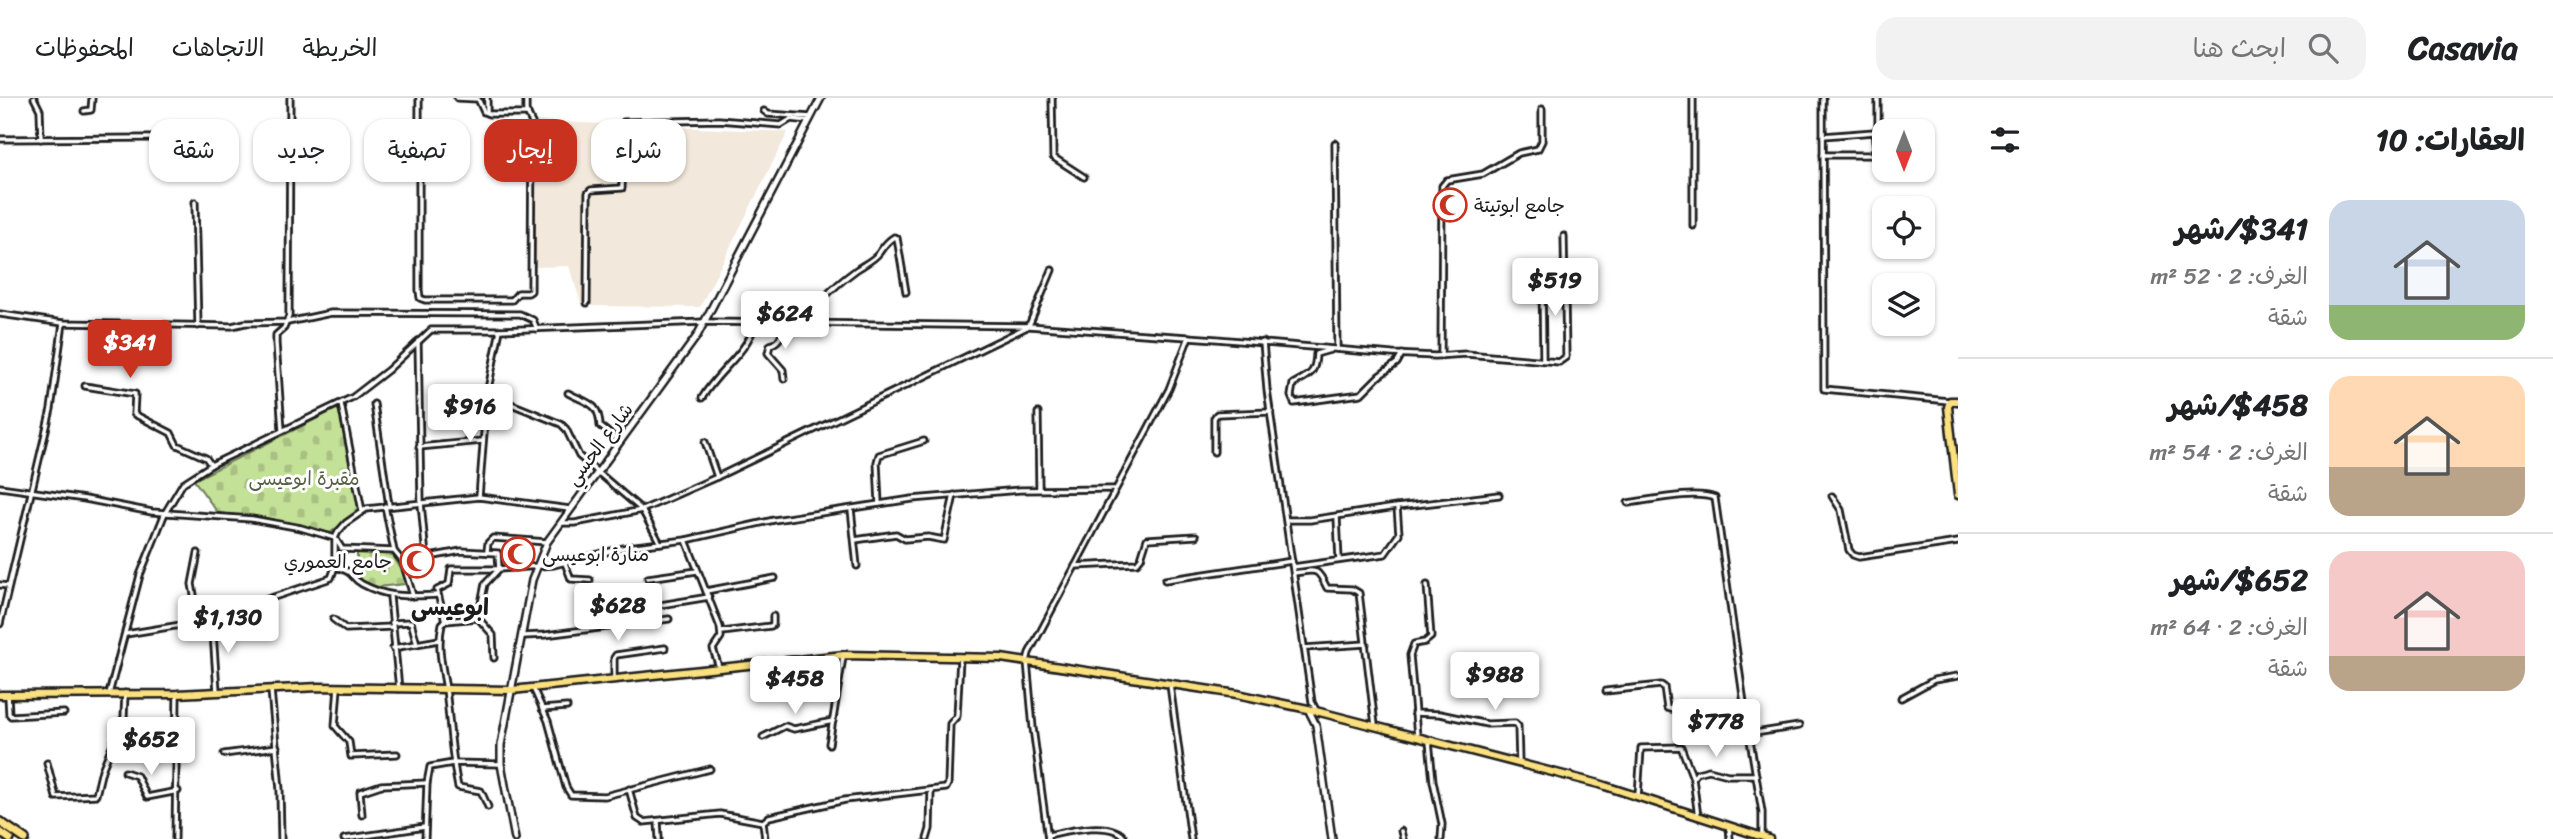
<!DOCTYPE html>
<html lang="ar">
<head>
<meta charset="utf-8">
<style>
	:root { --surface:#fff; --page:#f2f2f2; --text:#202124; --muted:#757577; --line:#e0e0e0; --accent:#c8321e }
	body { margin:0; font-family:Sriracha,"Playpen Sans Arabic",sans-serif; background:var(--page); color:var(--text); direction:rtl; height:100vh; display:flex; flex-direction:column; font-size:26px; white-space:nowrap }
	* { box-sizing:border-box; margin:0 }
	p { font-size:23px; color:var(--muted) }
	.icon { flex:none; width:38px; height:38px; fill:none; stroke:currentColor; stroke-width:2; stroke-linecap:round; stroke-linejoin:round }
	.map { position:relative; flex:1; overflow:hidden; direction:ltr }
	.side { display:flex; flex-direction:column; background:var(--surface); width:595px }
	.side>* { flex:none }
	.banner { position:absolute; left:21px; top:21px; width:665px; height:63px; direction:rtl; display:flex; gap:14px }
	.needle { width:46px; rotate:180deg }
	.tools { position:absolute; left:1872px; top:21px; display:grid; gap:14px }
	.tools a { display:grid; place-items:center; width:63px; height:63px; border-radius:14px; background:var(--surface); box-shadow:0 2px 5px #0004; font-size:35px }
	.price { position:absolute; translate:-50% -60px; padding:0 16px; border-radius:7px; background:#fff; color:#222; font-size:23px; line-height:46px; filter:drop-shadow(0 2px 4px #0008) }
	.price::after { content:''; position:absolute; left:50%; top:42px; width:21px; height:16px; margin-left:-10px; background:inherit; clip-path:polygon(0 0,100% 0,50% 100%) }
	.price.active { background:var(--accent); color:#fff }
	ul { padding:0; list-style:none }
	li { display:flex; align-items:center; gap:21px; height:175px; padding:0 28px }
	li+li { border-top:2px solid var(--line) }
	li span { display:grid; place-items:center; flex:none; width:196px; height:140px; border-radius:21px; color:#555 }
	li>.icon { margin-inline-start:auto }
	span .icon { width:84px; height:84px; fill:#fffc; stroke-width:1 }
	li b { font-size:30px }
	h2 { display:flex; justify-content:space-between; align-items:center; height:84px; padding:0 28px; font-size:30px }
	.chip { padding:0 24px; border-radius:21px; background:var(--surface); box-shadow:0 2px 5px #0004; font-size:24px; line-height:63px }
	.chip.active { background:var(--accent); color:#fff }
	header { display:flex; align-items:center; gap:42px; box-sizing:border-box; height:98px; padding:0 35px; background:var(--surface); border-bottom:2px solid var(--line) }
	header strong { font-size:33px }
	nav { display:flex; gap:38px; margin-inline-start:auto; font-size:24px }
	.search { width:490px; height:63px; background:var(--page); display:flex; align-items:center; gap:18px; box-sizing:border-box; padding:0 24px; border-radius:21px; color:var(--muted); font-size:26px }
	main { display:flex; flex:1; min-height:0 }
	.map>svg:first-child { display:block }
	.built { fill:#f2e8db }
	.cemetery { fill:url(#cemetery-stones); stroke:#707e5a; stroke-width:2 }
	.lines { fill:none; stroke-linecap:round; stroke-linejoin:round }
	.street-casing { stroke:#1c1c1c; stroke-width:9 }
	.secondary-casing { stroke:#1c1c1c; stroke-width:10 }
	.primary-casing { stroke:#1c1c1c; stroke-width:11 }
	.highway-casing { stroke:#1c1c1c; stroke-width:12 }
	.street { stroke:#fff; stroke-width:3.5 }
	.secondary { stroke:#fff; stroke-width:5 }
	.primary { stroke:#fbe080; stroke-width:6 }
	.highway { stroke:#fbe080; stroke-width:7 }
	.labels { text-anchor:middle; stroke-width:6; stroke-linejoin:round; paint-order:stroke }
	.poi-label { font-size:19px; fill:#1c1c1c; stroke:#fff; text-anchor:start }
	.street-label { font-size:19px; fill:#1c1c1c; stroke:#fff }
	.park-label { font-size:19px; fill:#576147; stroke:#fff }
	.quarter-label { font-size:23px; font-weight:bold; fill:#1c1c1c; stroke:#fff }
</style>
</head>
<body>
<header>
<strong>Casavia</strong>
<div class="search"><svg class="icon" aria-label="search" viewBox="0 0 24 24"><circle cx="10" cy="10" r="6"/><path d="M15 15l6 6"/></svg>ابحث هنا</div>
<nav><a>الخريطة</a><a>الاتجاهات</a><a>المحفوظات</a></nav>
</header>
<main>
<section class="side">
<h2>العقارات: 10<svg class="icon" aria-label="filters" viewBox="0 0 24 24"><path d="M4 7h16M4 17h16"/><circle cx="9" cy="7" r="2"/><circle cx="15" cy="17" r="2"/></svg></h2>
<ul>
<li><span style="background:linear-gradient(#c9d6e8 75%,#8fb573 0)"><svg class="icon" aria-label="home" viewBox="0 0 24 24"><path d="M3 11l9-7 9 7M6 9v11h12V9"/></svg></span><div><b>$341/شهر</b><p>الغرف: 2 · 52 m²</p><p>شقة</p></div></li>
<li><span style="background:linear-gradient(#ffd9b3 65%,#b9a48a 0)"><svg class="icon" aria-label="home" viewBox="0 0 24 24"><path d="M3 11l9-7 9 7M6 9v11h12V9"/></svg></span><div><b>$458/شهر</b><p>الغرف: 2 · 54 m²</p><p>شقة</p></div></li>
<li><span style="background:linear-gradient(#f6c9c9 75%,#b9a48a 0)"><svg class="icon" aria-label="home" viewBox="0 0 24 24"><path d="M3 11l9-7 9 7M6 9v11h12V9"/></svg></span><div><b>$652/شهر</b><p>الغرف: 2 · 64 m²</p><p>شقة</p></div></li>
</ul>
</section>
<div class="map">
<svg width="1958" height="741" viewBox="0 0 1958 741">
	<defs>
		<pattern id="cemetery-stones" width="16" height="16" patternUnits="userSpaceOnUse" patternTransform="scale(1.75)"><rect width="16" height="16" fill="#c4e198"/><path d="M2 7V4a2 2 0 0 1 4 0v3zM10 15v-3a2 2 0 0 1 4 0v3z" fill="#a8c082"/></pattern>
	</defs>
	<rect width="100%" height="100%" fill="#fff"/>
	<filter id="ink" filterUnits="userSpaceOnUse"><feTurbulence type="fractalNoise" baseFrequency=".0143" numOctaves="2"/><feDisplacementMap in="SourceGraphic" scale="14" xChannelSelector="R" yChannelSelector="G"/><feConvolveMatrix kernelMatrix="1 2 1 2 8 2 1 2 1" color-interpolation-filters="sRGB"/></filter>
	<g filter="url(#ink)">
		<polygon class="built" points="534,23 788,34 700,209 582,208 569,168 530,169"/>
		<g class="cemetery">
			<polygon points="336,311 339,313 359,409 358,413 330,435 281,423 218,415 194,382"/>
			<polygon points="357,454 392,456 404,476 405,486 377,489 361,483 357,476"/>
		</g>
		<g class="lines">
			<defs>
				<g id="street">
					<polyline points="34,0 40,12 41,41"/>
					<polyline points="419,0 419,192 420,200 425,202 512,202 518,195 528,195 531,193 532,25 526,13 526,0"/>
					<polyline points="457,0 478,1 484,14 489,16 528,16"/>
					<polyline points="487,0 487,15"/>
					<polyline points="1052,0 1053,59 1084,79"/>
					<polyline points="1693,0 1693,128"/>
					<polyline points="1823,0 1824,291 1949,303"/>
					<polyline points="84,13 91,12 92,0"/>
					<polyline points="764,13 768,16 811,19"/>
					<polyline points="1878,29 1925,27"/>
					<polyline points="1823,38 1874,34 1878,29 1878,0"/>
					<polyline points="0,41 150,40"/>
					<polyline points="1335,45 1337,251"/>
					<polyline points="1823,57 1871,57 1876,51 1874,34"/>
					<polyline points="195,104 198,228"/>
					<polyline points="1542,178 1543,262"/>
					<polyline points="587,205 588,95 591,92 622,90 624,24 719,22 781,27 791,21 809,23"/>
					<polyline points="0,216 63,225 232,228 245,225 288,224 331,215 520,216 533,222 537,231"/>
					<path d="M784,224C783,234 781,244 770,247L768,255L783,272L784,281"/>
					<path d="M806,225C816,204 837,186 856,172C863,167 874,162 879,155C884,148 886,144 894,139L897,140L906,194"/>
					<polyline points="418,243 421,405 426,459"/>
					<polyline points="1263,244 1267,292 1312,604 1316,612"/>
					<path d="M1330,252L1316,256C1315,277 1310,276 1293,286L1291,298L1294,305L1361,296L1379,278L1397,265L1402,256"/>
					<polyline points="1441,258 1442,88 1447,82 1483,76 1519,55 1538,51 1542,43 1542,11"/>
					<polyline points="85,288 135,296 134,316 171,335 177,347 206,360 211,367"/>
					<path d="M568,295C588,306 599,304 600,328L620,344"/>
					<polyline points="487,296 561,326 566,331 579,358 642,412 660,445"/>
					<path d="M702,300C719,271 746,257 756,224"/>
					<polyline points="341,306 362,413"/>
					<polyline points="374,306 389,408"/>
					<polyline points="1038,315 1039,391"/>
					<polyline points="282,332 276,245 276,237 284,230 289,218 290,0"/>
					<polyline points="705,344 717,379"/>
					<polyline points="419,349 482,343"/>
					<polyline points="1214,354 1214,320 1217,316 1271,314"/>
					<polyline points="0,389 85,401 152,414 252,421 301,430 335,440 342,451 394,453"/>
					<polyline points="1832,398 1841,412 1849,452 1853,457 1859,459 1958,444"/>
					<polyline points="479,399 487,296 500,232"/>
					<path d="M1628,405C1651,402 1694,392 1715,400L1745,612L1762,714V739"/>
					<polyline points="879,406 877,364 879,357 924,343"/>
					<polyline points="385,408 394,453 403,464 413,498"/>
					<polyline points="851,411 857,468"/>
					<polyline points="1337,419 1339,462"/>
					<polyline points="1287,422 1310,422 1396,409"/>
					<polyline points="562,425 575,425 642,412 717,379 1025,230 1030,225 1052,172"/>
					<polyline points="686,442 720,529 721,539 713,551 719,569"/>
					<polyline points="855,442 896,436 905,441 928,439 944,442 954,397"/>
					<polyline points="487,453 488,445 493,440 547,444"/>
					<polyline points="198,455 192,486 199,524"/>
					<polyline points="403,464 461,453 498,455 499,471 485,486 478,520 493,537 494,560"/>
					<polyline points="565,465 571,481 590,482"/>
					<polyline points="1075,468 1137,465 1141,460 1147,441 1196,438"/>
					<path d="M335,469C356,474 349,479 362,486C390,501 408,498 438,497"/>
					<polyline points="1293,469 1385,456 1399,436 1397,409 1499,397"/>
					<path d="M1294,475C1317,472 1317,469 1327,490L1352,491L1359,495L1375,627"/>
					<polyline points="648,480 697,473"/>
					<polyline points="1165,482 1292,463"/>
					<polyline points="0,487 8,488"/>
					<polyline points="706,493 775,480"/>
					<polyline points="390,499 399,591"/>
					<polyline points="648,509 709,499"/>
					<polyline points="212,520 217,593"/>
					<polyline points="333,521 346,531 392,529"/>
					<polyline points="446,523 478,520"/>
					<polyline points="392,525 411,524 417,546"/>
					<polyline points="0,526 51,311 63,225"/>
					<polyline points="722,534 771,528 773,526 773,518"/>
					<polyline points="126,536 199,524 331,480 335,469 335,440 338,434 346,425 366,411 479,399 570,411"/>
					<polyline points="523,538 545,537 669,521"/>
					<polyline points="393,550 439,542"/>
					<polyline points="1304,550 1366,546"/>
					<polyline points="614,579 614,560 616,557 665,550"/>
					<polyline points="1170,587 1191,741"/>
					<polyline points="338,589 335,628 349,644 351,658 397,656"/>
					<polyline points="533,590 548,623 566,689 571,697 605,698 710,671"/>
					<polyline points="271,592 280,692 281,741"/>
					<polyline points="1606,593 1661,587 1664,589 1667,610 1670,611 1713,616 1745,612"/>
					<polyline points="109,596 140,477 165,415 183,385 211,367 353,299 388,272 431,232 500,232 704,224 1028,228 1217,241 1392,256 1435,258 1466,256 1559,264 1566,259 1564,138"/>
					<polyline points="8,597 9,616 11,618 64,615"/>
					<polyline points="1901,600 1934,582 1958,578"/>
					<polyline points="542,611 567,609"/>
					<polyline points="1414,615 1440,616 1487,626 1515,625 1518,628 1519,664"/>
					<polyline points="1749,636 1799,628"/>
					<polyline points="1417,638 1410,557 1414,546 1425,544 1431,539 1427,487"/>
					<polyline points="763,639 785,628 794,631 833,623"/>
					<polyline points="1429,643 1433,683 1442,726 1441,741"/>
					<polyline points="829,646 843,559"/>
					<polyline points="224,656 277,649"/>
					<polyline points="47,665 56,699 96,697 102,672 124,619 125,595"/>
					<polyline points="125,674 137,678 147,699 178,693"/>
					<polyline points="1693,680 1697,675 1709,672 1728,677 1756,677"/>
					<polyline points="629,691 637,720 643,724 720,716 763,724"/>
					<polyline points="1638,699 1641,650 1681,649 1693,680 1698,719"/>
					<path d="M488,709L481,693L458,689C451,656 450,624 446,591C442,568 437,549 442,526L445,523L437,492L449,486L451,471H499L554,467L627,449L686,442L774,422L912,401L1020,392L1114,391"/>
					<polyline points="362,717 360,694 381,687 427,685"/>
					<polyline points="658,723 659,741"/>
					<polyline points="1729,729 1730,741"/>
					<polyline points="1401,733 1403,741"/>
					<path d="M1048,737C1066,733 1114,721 1125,741"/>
					<polyline points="175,741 177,596"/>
					<polyline points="344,741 425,729"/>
					<polyline points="425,741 427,685 430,669 453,665 501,666"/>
					<polyline points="765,741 763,724 769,719 845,702 946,690 948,686 950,626 957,618 960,560"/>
					<polyline points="927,741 930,731 931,692"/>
					<polyline points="1048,741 1033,630 1027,563 1029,555 1169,291 1189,239"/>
				</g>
				<g id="secondary">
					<polyline points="1308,611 1316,627 1332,741"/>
					<polyline points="515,741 501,666 501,647 532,482 547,444 697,238 821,0"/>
				</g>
				<g id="primary">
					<polyline points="1958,303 1950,303 1948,309 1958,397"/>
					<polyline points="0,597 177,596 319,589 512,592 844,557 1001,560 1237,596 1308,611 1599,686 1769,741"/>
				</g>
				<g id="highway">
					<polyline points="0,724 25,741"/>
					<polyline points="0,734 10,741"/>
				</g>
			</defs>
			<use href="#street" class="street-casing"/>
			<use href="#secondary" class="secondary-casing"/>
			<use href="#primary" class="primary-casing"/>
			<use href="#highway" class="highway-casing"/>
			<use href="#street" class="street"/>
			<use href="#secondary" class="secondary"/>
			<use href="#primary" class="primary"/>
			<use href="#highway" class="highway"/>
		</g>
	</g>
	<defs>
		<symbol id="mosque-ring" viewBox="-11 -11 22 22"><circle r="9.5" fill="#fff" stroke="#c8321e" stroke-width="1.5"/><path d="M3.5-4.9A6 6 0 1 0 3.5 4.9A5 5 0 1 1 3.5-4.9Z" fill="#c8321e"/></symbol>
	</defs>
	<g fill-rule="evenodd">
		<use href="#mosque-ring" x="1431" y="88" width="38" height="38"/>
		<use href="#mosque-ring" x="499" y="437" width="38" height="38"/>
		<use href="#mosque-ring" x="398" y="444" width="38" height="38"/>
	</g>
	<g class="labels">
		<g class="poi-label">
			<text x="1474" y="114">جامع ابوتيتة</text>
			<text x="542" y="463">منارة ابوعيسى</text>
			<text x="392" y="470" text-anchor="end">جامع العموري</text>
		</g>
		<g class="street-label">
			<text transform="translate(599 346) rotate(-53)" y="7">شارع الحسي</text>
		</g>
		<g class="park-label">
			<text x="304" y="387">مقبرة ابوعيسى</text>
		</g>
		<g class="quarter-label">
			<text x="450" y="517">ابوعيسى</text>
		</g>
	</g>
</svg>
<div class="tools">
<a><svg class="needle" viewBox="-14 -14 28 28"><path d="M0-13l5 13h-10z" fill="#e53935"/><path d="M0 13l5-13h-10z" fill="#757577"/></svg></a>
<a><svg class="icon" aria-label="locate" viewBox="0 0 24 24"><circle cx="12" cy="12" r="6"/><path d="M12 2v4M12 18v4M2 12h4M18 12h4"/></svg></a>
<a><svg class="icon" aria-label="layers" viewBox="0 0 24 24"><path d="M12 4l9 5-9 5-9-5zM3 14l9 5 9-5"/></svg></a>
</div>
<b class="price" style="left:1555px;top:220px">$519</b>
<b class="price" style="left:785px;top:253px">$624</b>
<b class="price active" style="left:130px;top:282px">$341</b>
<b class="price" style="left:470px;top:346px">$916</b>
<b class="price" style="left:618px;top:545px">$628</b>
<b class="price" style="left:228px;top:557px">$1,130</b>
<b class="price" style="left:1495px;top:614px">$988</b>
<b class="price" style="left:795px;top:618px">$458</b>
<b class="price" style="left:1716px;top:661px">$778</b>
<b class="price" style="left:151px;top:679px">$652</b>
<div class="banner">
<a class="chip">شراء</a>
<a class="chip active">إيجار</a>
<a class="chip">تصفية</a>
<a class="chip">جديد</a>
<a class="chip">شقة</a>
</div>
</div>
</main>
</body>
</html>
